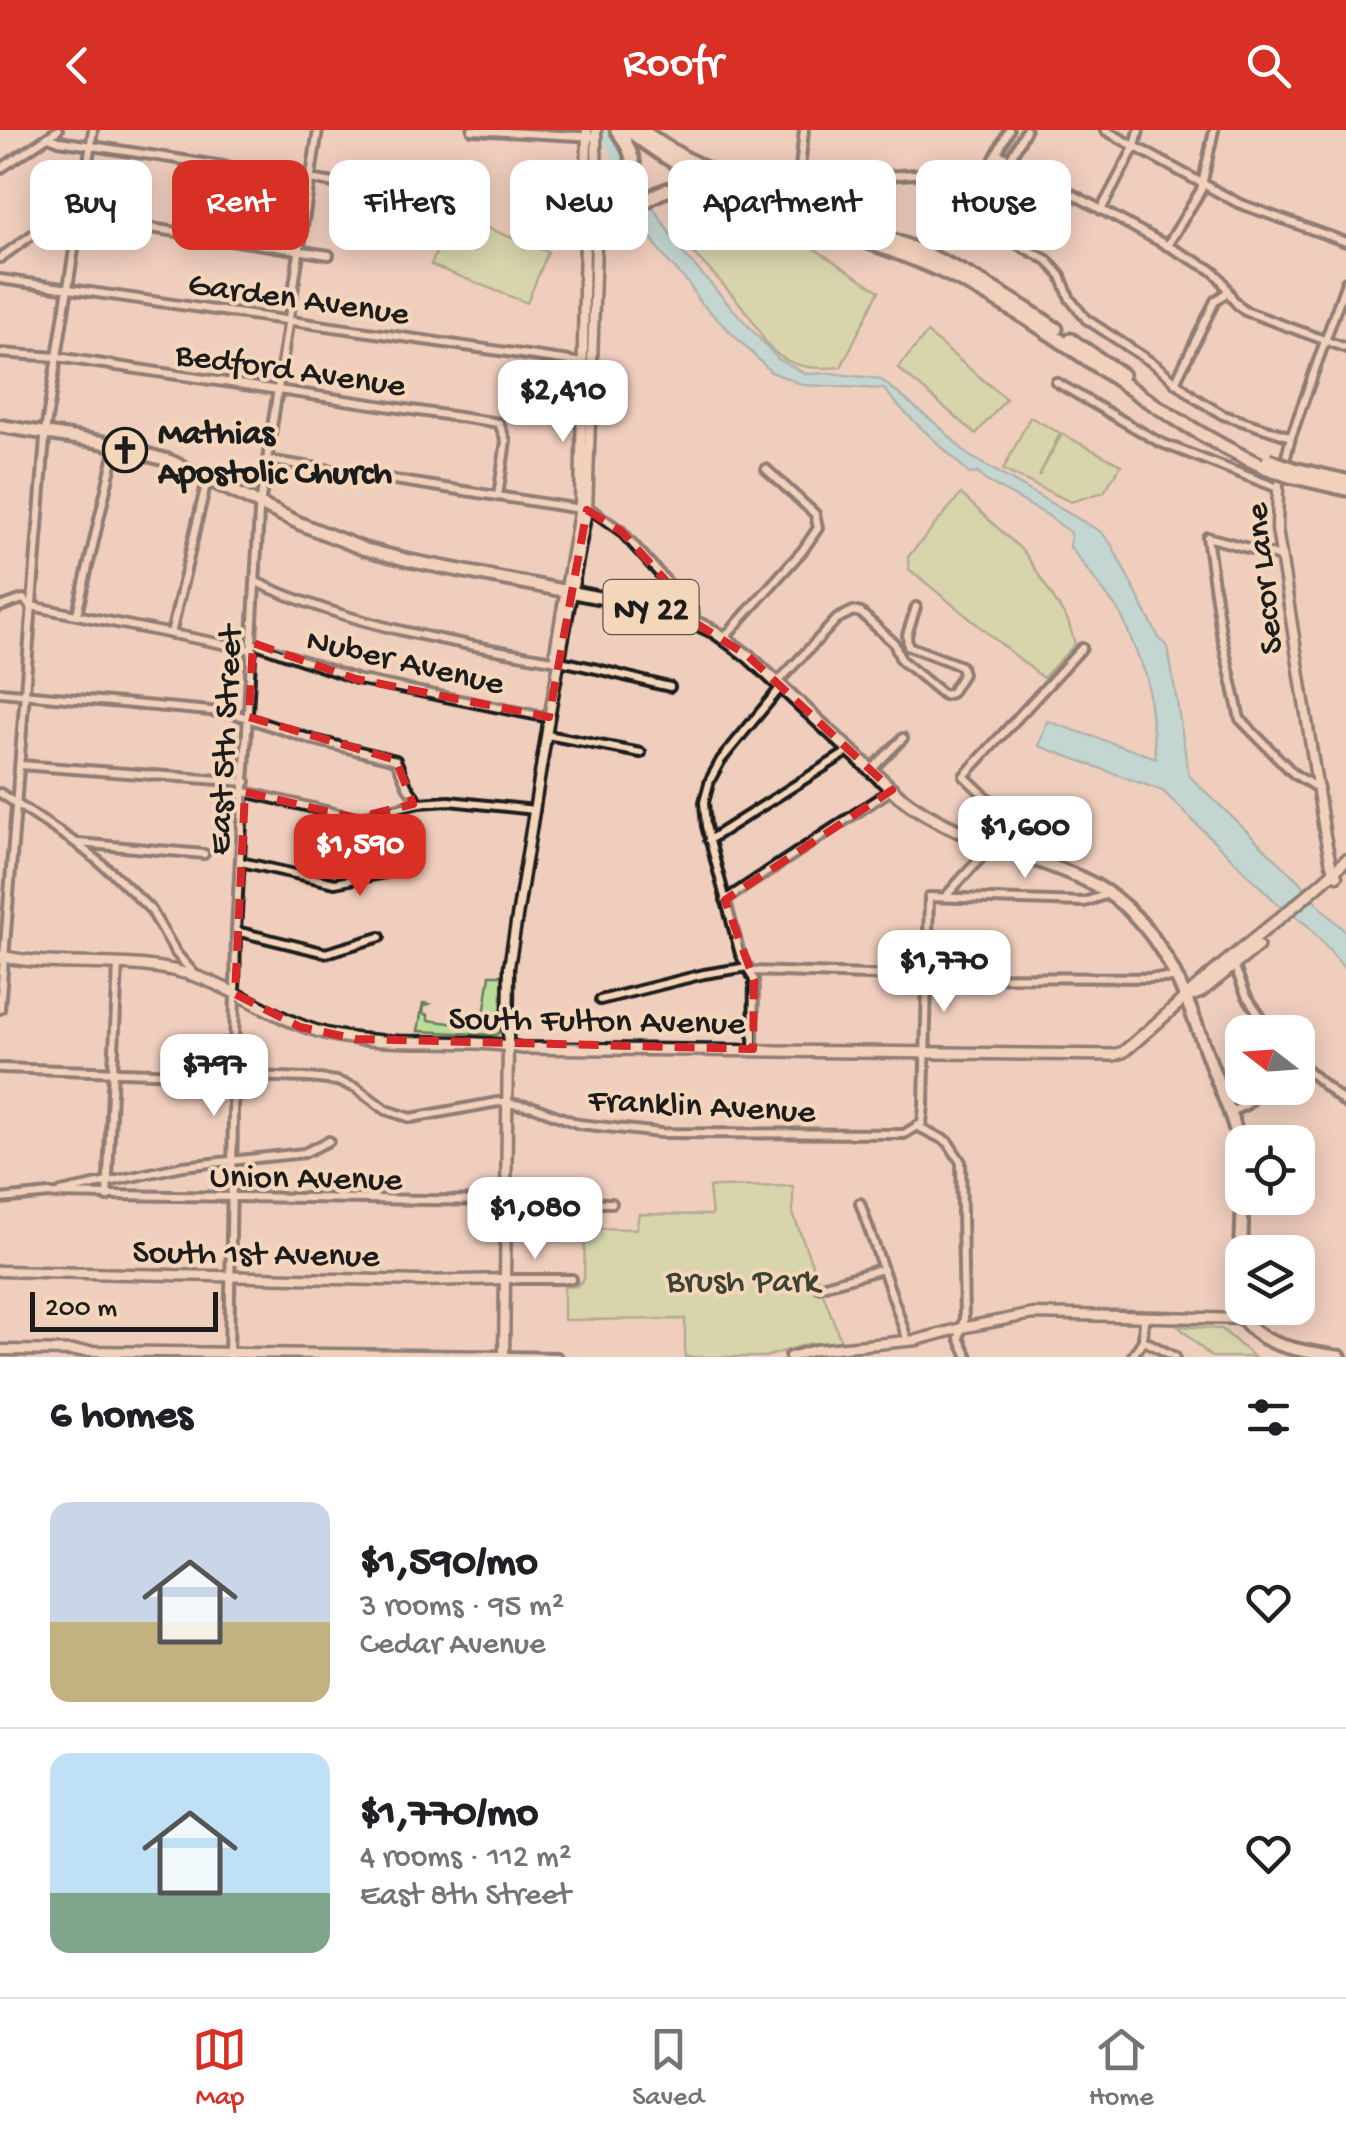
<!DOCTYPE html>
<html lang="en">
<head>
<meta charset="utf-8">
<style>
	:root { --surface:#fff; --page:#f2f2f2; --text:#202124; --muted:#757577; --line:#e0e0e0; --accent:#d93025 }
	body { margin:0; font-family:"Gochi Hand",sans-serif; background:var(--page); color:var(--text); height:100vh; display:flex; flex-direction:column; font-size:38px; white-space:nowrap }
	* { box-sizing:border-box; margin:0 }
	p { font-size:32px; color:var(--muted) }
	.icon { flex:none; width:55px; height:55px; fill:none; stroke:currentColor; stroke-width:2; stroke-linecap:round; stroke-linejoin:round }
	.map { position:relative; height:1227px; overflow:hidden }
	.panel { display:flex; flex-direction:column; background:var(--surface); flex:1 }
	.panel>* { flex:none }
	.top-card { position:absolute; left:30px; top:30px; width:1288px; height:90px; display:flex; gap:20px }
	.needle { width:65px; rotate:287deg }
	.controls { position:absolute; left:1225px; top:885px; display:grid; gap:20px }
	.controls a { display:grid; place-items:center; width:90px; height:90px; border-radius:20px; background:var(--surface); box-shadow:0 5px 25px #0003; font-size:50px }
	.scale { position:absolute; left:30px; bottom:25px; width:188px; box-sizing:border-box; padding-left:10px; border:5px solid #1c1c1c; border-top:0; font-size:28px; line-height:35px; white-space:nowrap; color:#1c1c1c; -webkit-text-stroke:8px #f4d6ba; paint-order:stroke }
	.price { position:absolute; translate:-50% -85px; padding:0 22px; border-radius:20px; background:#fff; color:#222; font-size:32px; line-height:65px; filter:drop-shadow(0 2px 5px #0008) }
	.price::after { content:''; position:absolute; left:50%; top:60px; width:30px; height:22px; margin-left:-15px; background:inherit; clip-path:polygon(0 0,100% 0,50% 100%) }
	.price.current { background:var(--accent); color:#fff }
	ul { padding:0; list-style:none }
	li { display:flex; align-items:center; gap:30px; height:250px; padding:0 50px }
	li+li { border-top:2px solid var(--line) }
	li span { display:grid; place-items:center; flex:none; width:280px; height:200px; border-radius:20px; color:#555 }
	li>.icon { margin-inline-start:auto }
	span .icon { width:120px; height:120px; fill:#fffc; stroke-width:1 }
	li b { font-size:42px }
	h2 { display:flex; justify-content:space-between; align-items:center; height:120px; padding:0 50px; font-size:42px }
	.tag { padding:0 35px; border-radius:20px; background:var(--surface); box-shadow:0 5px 25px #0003; font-size:35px; line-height:90px }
	.tag.current { background:var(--accent); color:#fff }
	header { display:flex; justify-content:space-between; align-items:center; height:130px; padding:0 50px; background:var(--accent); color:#fff; font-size:45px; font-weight:600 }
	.tab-bar { display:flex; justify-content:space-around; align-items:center; height:140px; border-top:2px solid var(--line); background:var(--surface); font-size:28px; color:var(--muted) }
	.tab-bar a { display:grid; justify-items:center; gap:5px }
	.tab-bar .current { color:var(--accent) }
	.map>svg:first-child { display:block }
	.green { fill:#bade99; stroke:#6b7d5a; stroke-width:2.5 }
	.water { fill:#8fe0e8; stroke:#619296; stroke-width:2.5 }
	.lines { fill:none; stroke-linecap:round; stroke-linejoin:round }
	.river { stroke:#8fe0e8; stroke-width:11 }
	.minor-casing { stroke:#1c1c1c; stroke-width:14 }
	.tertiary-casing { stroke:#1c1c1c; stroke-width:15 }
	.secondary-casing { stroke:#1c1c1c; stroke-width:16 }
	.primary-casing { stroke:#1c1c1c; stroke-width:18 }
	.motorway-casing { stroke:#1c1c1c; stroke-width:19 }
	.minor { stroke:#f4d6ba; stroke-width:6 }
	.tertiary { stroke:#f4d6ba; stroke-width:8 }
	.secondary { stroke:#f4d6ba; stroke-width:9 }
	.primary { stroke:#f4d6ba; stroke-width:10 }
	.motorway { stroke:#f4d6ba; stroke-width:11 }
	.motorway-bridge-casing { stroke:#1c1c1c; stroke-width:19; stroke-linecap:butt }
	.motorway-bridge { stroke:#f4d6ba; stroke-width:11 }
	.marked { fill:none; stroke:#d62828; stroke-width:8; stroke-dasharray:20 12; stroke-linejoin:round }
	.labels { text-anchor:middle; stroke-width:8; stroke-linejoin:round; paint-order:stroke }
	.shield { fill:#f4d6ba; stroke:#5d544b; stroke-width:2.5 }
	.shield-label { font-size:32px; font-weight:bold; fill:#1c1c1c }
	.street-label { font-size:35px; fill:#1c1c1c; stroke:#f4d6ba }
	.poi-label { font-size:35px; font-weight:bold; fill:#1c1c1c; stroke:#f4d6ba; text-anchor:start }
	.park-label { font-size:35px; fill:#3c4335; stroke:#f4d6ba }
</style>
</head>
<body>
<header><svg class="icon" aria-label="back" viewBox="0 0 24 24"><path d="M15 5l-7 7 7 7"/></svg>Roofr<svg class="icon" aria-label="search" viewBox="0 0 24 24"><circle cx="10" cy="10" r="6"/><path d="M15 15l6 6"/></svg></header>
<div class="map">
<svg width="1346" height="1227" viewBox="0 0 1346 1227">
	<rect width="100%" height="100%" fill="#f0cebe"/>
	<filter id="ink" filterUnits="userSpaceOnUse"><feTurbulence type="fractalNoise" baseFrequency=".01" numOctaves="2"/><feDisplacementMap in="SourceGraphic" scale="20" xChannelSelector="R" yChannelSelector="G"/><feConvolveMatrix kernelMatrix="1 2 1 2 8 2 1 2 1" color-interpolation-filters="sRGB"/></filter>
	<g filter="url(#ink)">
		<g class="green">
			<path d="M704,79L810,116L879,161L841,237C820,239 800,239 781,227C765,218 759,198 748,184C729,159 706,137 685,114Z"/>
			<polygon points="452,84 548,122 527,173 431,135"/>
			<polygon points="927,203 1006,269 976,304 898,238"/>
			<polygon points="1030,287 1060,303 1039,346 1062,304 1121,335 1104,362 1071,372 1003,340"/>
			<polygon points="961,364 1025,423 1068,491 1075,514 1043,548 909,439 908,427"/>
			<polygon points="490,845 503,845 500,902 496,905 418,901 423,873 429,874 424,876 423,883 428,885 428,890 477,897 478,892 483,892"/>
			<polygon points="793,1056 793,1084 841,1211 808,1214 765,1227 685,1227 685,1189 564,1190 564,1157 577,1156 584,1149 585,1098 636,1099 639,1084 712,1085 709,1057"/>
			<polygon points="1178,1196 1222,1199 1254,1227 1211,1227"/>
		</g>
		<path class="water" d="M653,77L682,122L778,229L806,244L830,243L880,249L941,298L968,325L1101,402L1111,414L1159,508L1168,517L1189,646L1302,754L1321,778L1346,802V840L1307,795L1277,773L1163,661L1039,616L1047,591L1156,628L1147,548L1121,484L1070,417L1071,403L1047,385L985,350L978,343L969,344C942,314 909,291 884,259L804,255L771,242L698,170C692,153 678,144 667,130C656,117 648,102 638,88Z"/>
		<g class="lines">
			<polyline class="river" points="605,0 651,94"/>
			<defs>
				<g id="minor">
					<polyline points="472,0 596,7"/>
					<polyline points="804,0 800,39 804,44 845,49 942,42 977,58"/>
					<polyline points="1009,0 968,79 968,92 976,92 1047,130 1061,146 1070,169 1086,189 1157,236 1195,268 1223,285 1291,307"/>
					<polyline points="1105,0 1238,73 1346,112"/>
					<polyline points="49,7 59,11 420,66"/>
					<path d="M997,23L1210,139C1227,150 1227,169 1245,181L1346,218"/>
					<polyline points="0,39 58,0"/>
					<polyline points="1101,80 1135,16 1139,0"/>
					<polyline points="976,92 1026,0"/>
					<polyline points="1167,116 1201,60 1214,0"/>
					<polyline points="0,128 57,87 71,86 329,125"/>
					<polyline points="0,149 583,233"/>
					<polyline points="0,223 57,227 499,293 506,311 498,366"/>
					<polyline points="1056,252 1159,312 1278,358 1291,307 1346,152"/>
					<polyline points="1175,253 1215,171 1226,163"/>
					<polyline points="267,330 593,381 621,401 694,482 694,492"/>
					<polyline points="1281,427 1207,407 1221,503 1240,589 1294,644 1319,659"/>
					<path d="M256,452C352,496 454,513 558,531C596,537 633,549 670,557"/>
					<polyline points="0,477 23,469 31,476 253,520"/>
					<polyline points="77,484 116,316"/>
					<polyline points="171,504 207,350"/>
					<polyline points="724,508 803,420 818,398 815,384 766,339"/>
					<polyline points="253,513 356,549 549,588"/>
					<polyline points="777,553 837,489 853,481 861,483 894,513 901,530 944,565 951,563 963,544 961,536 908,516 907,505 916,477"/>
					<polyline points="0,562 232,583 310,609 396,630 407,656 419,673"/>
					<polyline points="547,605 641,623"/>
					<polyline points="20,635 246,652"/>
					<polyline points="871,640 903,608"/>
					<polyline points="245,662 356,688 419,673 449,671 535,680"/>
					<polyline points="0,663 76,713 114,744 151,780 176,823 196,846"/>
					<polyline points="709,710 849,621"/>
					<polyline points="78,713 204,724"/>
					<polyline points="1006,718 1018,712 1019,699"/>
					<polyline points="1039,730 1036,718 1030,709 964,646 1082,518"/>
					<polyline points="241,732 335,753 391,742"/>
					<polyline points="946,766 993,714"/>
					<polyline points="725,770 891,660"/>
					<polyline points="236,801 326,823 380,807"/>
					<polyline points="1234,835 1246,865 1271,902"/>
					<polyline points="752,841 926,847 1175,848"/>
					<polyline points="600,870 704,844 748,837"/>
					<polyline points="0,879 46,296 93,0"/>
					<polyline points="753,919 754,850 740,824 706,696 704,672 710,650 721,630 781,557"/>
					<polyline points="1298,932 1346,974"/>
					<polyline points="0,938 309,948 337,951 356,958 386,980 411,988 498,972 534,977 579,994 661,1003 904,1004 922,993 924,976 929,767 1084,772 1108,764"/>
					<polyline points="1230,982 1246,975 1265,958"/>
					<polyline points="919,997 948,1012 961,1032 964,1189 959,1208 968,1227"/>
					<polyline points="61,1062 183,1036 304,1023 329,1011"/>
					<polyline points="107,1067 118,835"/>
					<polyline points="0,1069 50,1064 612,1073"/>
					<polyline points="860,1073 908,1211"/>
					<polyline points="506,1149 572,1149"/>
					<polyline points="818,1157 882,1139"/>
					<polyline points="1143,1210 1175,1227"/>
					<polyline points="504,1226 557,1227"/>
					<polyline points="229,1227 236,801 259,382 318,0"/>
					<polyline points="1132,1227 1143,1210 1144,1188"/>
				</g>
				<g id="tertiary">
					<polyline points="1278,358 1277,399 1325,706 1331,734 1337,746"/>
					<polyline points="559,531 555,522 580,377 587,0"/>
					<polyline points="0,1141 421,1151 506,1149"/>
					<polyline points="0,1220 504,1226"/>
					<polyline points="504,1227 509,837 549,588 587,380 597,84 596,0"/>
					<polyline points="790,1227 815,1220 917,1210 961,1198 1033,1184 1243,1189"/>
				</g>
				<g id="secondary">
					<path d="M0,826C64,840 135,825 198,847C247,864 286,897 338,906C399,917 461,907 522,918L1114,925L1123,922C1149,901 1173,878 1198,856C1246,812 1300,776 1346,730"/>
					<polyline points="1191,866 1201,862 1258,816"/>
				</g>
				<g id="primary">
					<path d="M0,296L101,312L170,331L301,394L364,419L411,431L653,478L687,489L715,502L748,526L899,666C952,708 1021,721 1081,748C1161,784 1184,862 1212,937C1224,969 1239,999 1242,1032"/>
					<path d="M1243,1068L1239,1177C1249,1217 1307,1222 1340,1227"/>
				</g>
				<g id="motorway">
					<path d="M628,0C670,33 717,58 767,77C832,102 898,118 960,150C1066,204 1155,288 1265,337"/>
					<path d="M641,0C720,58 804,77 894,111C952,133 1005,164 1056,199"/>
					<path d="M586,90C620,104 644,60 678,58C703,56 730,71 753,79"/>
					<path d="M586,90C596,85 607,85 617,79C647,61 634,21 617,0"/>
					<polyline points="1071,210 1122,245"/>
					<polyline points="1294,339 1346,351"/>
					<polyline points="1290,346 1346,359"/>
				</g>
			</defs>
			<use href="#minor" class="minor-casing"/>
			<use href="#tertiary" class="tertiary-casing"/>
			<use href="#secondary" class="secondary-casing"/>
			<use href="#primary" class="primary-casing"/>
			<use href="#motorway" class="motorway-casing"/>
			<use href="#minor" class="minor"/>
			<use href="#tertiary" class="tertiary"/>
			<use href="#secondary" class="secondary"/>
			<use href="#primary" class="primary"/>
			<use href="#motorway" class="motorway"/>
			<defs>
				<g id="motorway-bridge">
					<polyline points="1268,330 1294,339"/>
					<polyline points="1265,337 1290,346"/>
				</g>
			</defs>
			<use href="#motorway-bridge" class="motorway-bridge-casing"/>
			<use href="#motorway-bridge" class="motorway-bridge"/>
		</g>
	</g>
	<path d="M0 0H1346V1227H0ZM587,380L621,401L694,482V492L748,526L892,660L725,770L754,850L753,919L356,909L300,897L235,864L245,662L356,688L413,674L396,630L249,587L253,513L356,549L549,587Z" fill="#f0cebe" fill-opacity=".55" fill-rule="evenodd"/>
	<path class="marked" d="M587,380L621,401L694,482V492L748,526L892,660L725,770L754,850L753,919L356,909L300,897L235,864L245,662L356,688L413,674L396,630L249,587L253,513L356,549L549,587Z"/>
	<defs>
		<symbol id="church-ring" viewBox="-11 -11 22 22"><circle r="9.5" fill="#f4d6ba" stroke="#1c1c1c" stroke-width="1.5"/><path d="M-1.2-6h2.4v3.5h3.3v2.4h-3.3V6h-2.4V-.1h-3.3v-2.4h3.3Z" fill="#1c1c1c"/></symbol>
	</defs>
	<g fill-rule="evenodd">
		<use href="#church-ring" x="100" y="295" width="50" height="50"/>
	</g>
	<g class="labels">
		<rect class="shield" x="603.5" y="450" width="95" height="54" rx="8"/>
		<g class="shield-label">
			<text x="651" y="488">NY 22</text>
		</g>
		<g class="street-label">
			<text transform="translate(299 166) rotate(8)" y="12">Garden Avenue</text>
			<text transform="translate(291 237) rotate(8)" y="12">Bedford Avenue</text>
			<text transform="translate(1261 449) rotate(-96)" y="12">Secor Lane</text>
			<text transform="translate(406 529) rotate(13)" y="12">Nuber Avenue</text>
			<text transform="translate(222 610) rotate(-87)" y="12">East 5th Street</text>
			<text transform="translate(597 888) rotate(1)" y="12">South Fulton Avenue</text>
			<text transform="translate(702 973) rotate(3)" y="12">Franklin Avenue</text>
			<text transform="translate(306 1045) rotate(1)" y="12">Union Avenue</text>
			<text transform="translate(256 1121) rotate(1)" y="12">South 1st Avenue</text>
		</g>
		<g class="poi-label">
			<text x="158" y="312">Mathias<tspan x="158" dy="40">Apostolic Church</tspan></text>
		</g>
		<g class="park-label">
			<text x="743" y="1160">Brush Park</text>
		</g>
	</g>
</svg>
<div class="controls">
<a><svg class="needle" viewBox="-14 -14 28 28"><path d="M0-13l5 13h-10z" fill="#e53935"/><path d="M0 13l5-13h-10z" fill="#757577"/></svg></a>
<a><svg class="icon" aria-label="locate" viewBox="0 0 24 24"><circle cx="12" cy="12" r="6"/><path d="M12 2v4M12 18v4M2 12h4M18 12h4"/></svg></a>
<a><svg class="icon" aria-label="layers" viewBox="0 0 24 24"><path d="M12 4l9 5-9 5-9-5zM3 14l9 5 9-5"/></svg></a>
</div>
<div class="scale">200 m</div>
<b class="price" style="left:563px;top:315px">$2,410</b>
<b class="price" style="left:1025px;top:751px">$1,600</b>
<b class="price current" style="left:360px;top:769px">$1,590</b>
<b class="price" style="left:944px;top:885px">$1,770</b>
<b class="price" style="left:214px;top:989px">$797</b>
<b class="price" style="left:535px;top:1132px">$1,080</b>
<div class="top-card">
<a class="tag">Buy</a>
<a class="tag current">Rent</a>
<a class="tag">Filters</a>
<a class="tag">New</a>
<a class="tag">Apartment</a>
<a class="tag">House</a>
</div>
</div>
<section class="panel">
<h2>6 homes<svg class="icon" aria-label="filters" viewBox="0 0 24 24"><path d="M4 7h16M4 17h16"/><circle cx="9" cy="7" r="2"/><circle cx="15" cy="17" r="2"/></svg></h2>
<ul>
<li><span style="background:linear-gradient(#c9d6e8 60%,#c2b280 0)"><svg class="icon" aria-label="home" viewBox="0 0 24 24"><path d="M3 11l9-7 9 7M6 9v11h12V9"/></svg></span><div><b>$1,590/mo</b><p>3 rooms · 95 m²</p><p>Cedar Avenue</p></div><svg class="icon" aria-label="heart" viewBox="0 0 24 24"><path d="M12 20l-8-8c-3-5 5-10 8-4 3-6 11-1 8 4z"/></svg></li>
<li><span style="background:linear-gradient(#bfe0f5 70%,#7fa58c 0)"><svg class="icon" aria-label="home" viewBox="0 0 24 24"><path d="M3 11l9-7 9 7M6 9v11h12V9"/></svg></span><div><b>$1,770/mo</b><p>4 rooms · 112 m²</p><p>East 8th Street</p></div><svg class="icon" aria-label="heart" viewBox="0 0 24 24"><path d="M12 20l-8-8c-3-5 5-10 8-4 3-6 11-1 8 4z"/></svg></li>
</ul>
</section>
<nav class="tab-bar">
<a class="current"><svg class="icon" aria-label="map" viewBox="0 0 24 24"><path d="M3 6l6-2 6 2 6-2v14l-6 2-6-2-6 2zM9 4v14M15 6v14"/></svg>Map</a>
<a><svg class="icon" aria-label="saved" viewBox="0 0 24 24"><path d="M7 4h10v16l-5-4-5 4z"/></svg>Saved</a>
<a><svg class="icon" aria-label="home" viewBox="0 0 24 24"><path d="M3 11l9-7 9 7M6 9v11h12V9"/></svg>Home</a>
</nav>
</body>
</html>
